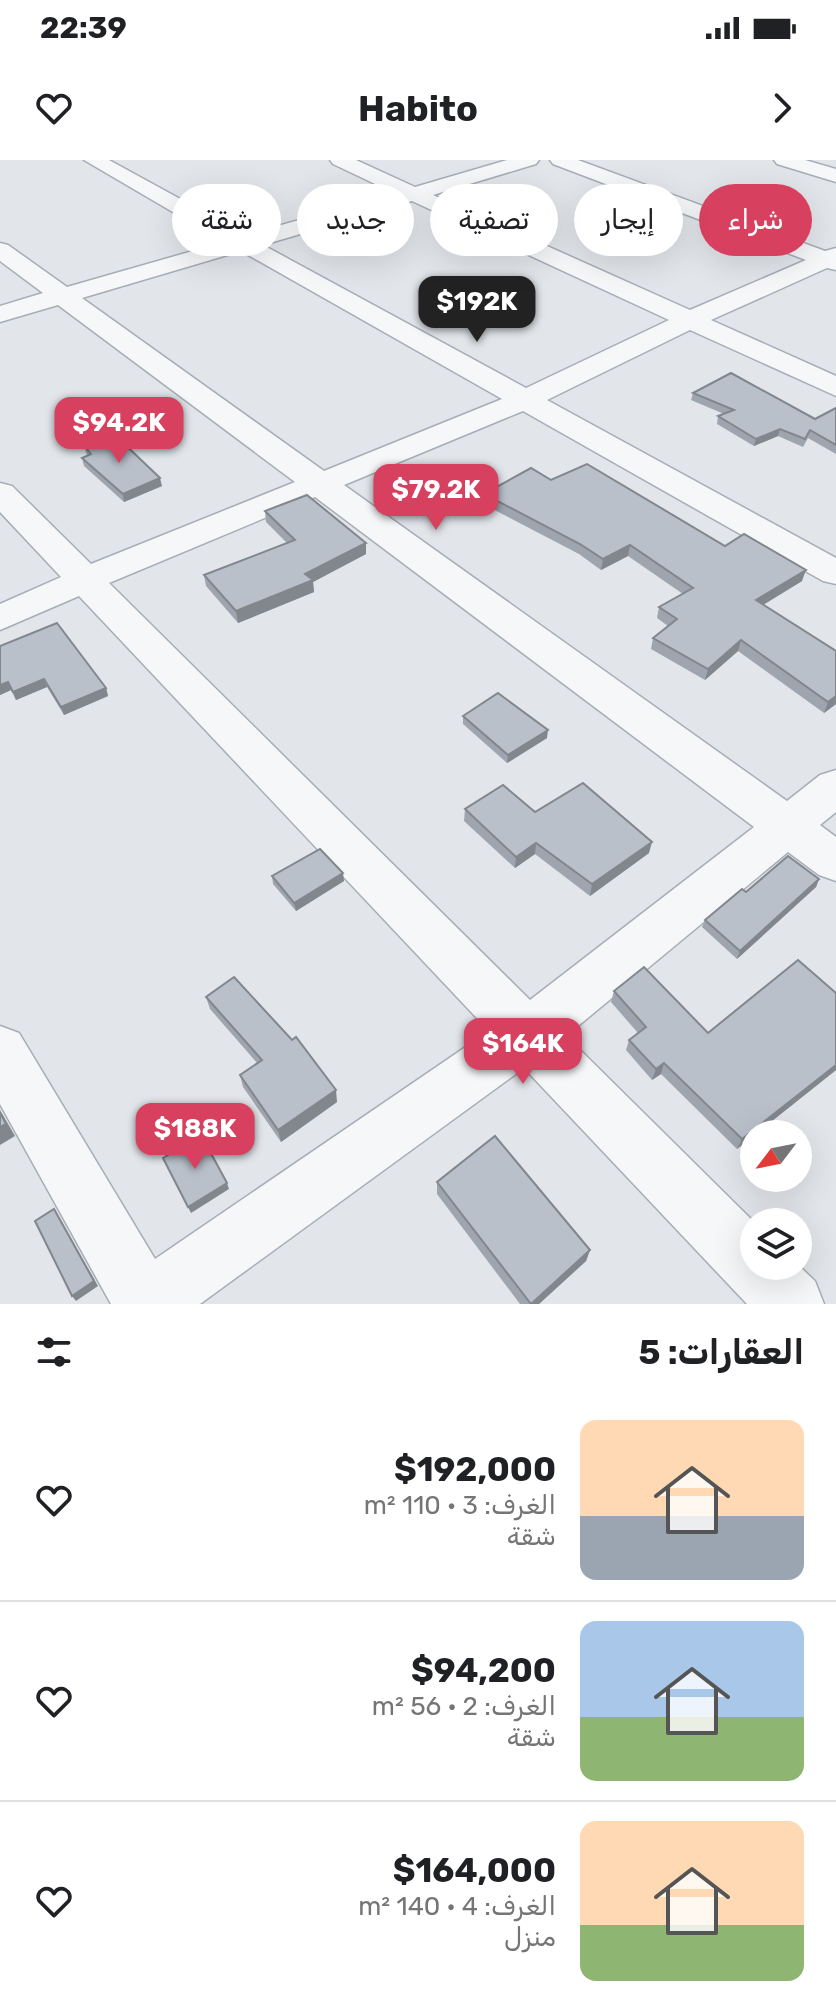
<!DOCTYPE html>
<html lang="ar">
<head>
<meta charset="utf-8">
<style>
	:root { --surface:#fff; --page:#f2f2f2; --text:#202124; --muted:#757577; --line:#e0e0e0; --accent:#d7405f }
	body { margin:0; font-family:Rubik,Cairo,sans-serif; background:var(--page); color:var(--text); direction:rtl; height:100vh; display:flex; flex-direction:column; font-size:30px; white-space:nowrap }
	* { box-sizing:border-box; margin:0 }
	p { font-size:26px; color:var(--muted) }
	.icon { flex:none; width:44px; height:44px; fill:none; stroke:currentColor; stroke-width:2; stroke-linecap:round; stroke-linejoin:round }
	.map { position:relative; height:1144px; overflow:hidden; direction:ltr }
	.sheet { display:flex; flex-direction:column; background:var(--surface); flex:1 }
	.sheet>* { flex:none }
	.banner { position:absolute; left:24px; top:24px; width:788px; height:72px; direction:rtl; display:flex; gap:16px }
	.needle { width:52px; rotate:238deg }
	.fabs { position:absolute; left:740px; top:960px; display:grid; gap:16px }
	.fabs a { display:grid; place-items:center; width:72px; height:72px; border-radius:50%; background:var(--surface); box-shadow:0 8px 32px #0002; font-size:40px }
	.price { position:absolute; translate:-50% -68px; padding:0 18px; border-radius:16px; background:var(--accent); color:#fff; font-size:26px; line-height:52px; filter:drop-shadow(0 2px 4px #0008) }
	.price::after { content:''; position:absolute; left:50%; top:48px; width:24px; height:18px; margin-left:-12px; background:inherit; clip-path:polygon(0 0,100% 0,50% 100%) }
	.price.current { background:#222; color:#fff }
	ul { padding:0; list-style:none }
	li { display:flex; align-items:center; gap:24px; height:200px; padding:0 32px }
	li+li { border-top:2px solid var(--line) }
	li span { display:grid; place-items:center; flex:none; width:224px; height:160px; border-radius:16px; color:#555 }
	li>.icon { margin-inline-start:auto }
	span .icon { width:96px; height:96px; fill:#fffc; stroke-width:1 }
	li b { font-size:34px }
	h2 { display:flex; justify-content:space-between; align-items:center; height:96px; padding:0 32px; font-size:34px }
	.pill { padding:0 28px; border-radius:36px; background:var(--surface); box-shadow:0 8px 32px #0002; font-size:28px; line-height:72px }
	.pill.current { background:var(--accent); color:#fff }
	.status { display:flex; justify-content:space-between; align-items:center; height:56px; padding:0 40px; background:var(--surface); direction:ltr }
	.status svg { height:22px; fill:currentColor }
	header { display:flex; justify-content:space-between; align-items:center; height:104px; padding:0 32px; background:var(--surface); font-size:36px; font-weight:700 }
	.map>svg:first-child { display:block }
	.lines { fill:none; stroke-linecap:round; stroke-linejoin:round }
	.minor-casing { stroke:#a7adb6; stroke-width:3 }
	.minor { fill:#f5f7f9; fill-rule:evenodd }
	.wall { fill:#9fa5ae }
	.shaded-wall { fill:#82868d }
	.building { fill:#b9c0ca; stroke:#82868d; stroke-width:2 }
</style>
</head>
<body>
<div class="status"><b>22:39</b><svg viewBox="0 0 49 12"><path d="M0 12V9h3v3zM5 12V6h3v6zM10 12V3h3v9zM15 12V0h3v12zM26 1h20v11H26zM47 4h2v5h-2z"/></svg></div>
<header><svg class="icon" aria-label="forward" viewBox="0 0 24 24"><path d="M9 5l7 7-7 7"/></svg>Habito<svg class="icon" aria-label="heart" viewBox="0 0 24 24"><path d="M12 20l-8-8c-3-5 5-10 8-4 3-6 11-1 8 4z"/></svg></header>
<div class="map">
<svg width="836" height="1144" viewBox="0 0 836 1144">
	<rect width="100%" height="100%" fill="#e2e6eb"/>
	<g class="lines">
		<defs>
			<g id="minor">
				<path d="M84,0H109L246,75L394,33L333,4L330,0H356L415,27L507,0H539L536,4L433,35L690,150L806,100L553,4L550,0H578L825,91L836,88V110L827,108L711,160L836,216V236L690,170L547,240L836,398V424L823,421L523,251L344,325L787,641L820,615L836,610V652L820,665L836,677V721L819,715L788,692L566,876L754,1062V1106L798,1105L815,1121L824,1144H747L524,908L200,1144H111L0,944V866L19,873L155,1099L489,871L79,436L0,470V444L61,417L0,352V323L12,326L91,404L295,322L58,145L0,162V146L43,133L0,101V83L8,85L67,127L224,82ZM412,41L669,160L526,228L263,85ZM241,91L502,239L324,311L82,138ZM315,337L754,667L530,840L109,423Z"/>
				<polygon points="774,0 805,0 836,9 836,22 777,4"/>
			</g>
		</defs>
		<use href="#minor" class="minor-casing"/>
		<use href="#minor" class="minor"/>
	</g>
	<g class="wall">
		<polygon points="693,233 815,259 836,248 836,294 808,278 803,287 778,276 754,286 717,264 718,256 724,254 691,240"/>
		<polygon points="84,285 162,326 124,342 84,306 82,298 88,296 86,293"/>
		<polygon points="551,320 725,386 802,421 763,445 836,544 824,553 738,491 705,520 651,489 653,478 668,466 657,458 659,447 683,434 628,396 601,410 579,394 483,344 484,334"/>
		<polygon points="265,351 366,383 366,394 313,422 314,432 238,463 206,426 204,415 287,383 266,362"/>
		<polygon points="0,486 106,528 108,536 64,555 47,527 16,540 11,530 0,535"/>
		<polygon points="463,556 547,578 507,603 463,564"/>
		<polygon points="465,649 535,652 649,693 590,736 535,694 515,708 464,661"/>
		<polygon points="272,716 344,721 296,751 273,724"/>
		<polygon points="819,719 816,727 737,799 702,767 705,760 746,732"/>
		<polygon points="614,831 708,873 836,833 836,910 737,989 661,914 652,920 626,890 629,880 638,873 611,842"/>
		<polygon points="206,837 337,942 281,982 243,927 240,915 257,903 210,849"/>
		<polygon points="437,1022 590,1090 586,1101 539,1144 520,1144 437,1034"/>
	</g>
	<g class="shaded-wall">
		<polygon points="780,269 778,276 754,286 756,279"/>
		<polygon points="160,318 162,326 124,342 123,334"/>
		<polygon points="366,383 366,394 313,422 314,432 238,463 236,451"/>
		<polygon points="630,385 628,396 601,410 603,399"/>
		<polygon points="806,410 802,421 753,451 756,440"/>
		<polygon points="741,480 738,491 705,520 708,509"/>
		<polygon points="44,519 47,527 16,540 13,532"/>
		<polygon points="8,522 11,530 0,535 0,525"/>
		<polygon points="106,528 108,536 64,555 61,547"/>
		<polygon points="836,536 836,544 824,553 828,542"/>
		<polygon points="548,570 547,578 507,603 508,595"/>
		<polygon points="652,682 649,693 590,736 592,724"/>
		<polygon points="536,683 535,694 515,708 516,697"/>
		<polygon points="343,713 344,721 296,751 294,743"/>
		<polygon points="819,719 816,727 737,799 740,791"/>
		<polygon points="664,903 661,914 652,920 656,909"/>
		<polygon points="836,905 836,910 737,989 742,979"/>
		<polygon points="336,930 337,942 281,982 278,970"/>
		<polygon points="0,950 15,976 0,985"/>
		<polygon points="227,1023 229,1029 191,1053 188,1047"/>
		<polygon points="54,1049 98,1126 76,1141 72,1136"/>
		<polygon points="590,1090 586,1101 539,1144 531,1144"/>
	</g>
	<g class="building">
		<polygon points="731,213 815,259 836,248 836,285 810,270 805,279 780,269 756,279 718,256 734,250 693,233"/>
		<polygon points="115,275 160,318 123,334 82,298 91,294 84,285"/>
		<polygon points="587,304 725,386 744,374 806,410 756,440 836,491 836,536 828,542 741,480 708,509 653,478 677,459 659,447 693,428 630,385 603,399 580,384 484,334 531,308 551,320"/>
		<polygon points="307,335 366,383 305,414 313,420 236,451 204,415 295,380 265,351"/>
		<polygon points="57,463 106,528 61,547 44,519 13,532 8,522 0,525 0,486"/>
		<polygon points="498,533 548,570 508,595 463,556"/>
		<polygon points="583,623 652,682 592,724 536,683 516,697 465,649 503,625 535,652"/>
		<polygon points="320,689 343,713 294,743 272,716"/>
		<polygon points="788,696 819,719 740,791 705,760 742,729 746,732"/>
		<polygon points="798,800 836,833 836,905 742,979 664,903 656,909 629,880 646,867 614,831 644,807 708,873"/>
		<polygon points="234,817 292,880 296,877 336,930 278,970 240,915 262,900 206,837"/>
		<polygon points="0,953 6,964 0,967"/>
		<polygon points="201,975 227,1023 188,1047 163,998"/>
		<polygon points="495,976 590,1090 531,1144 437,1022"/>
		<polygon points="54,1049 94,1121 72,1136 35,1061"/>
	</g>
</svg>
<div class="fabs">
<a><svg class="needle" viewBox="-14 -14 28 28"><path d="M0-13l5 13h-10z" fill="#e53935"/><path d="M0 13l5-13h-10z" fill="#757577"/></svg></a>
<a><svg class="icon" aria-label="layers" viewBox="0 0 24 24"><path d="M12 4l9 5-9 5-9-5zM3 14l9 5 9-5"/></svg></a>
</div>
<b class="price current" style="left:477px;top:184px">$192K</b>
<b class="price" style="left:119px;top:305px">$94.2K</b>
<b class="price" style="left:436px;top:372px">$79.2K</b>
<b class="price" style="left:523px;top:926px">$164K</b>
<b class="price" style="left:195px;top:1011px">$188K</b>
<div class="banner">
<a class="pill current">شراء</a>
<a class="pill">إيجار</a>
<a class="pill">تصفية</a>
<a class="pill">جديد</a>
<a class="pill">شقة</a>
</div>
</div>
<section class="sheet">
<h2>العقارات: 5<svg class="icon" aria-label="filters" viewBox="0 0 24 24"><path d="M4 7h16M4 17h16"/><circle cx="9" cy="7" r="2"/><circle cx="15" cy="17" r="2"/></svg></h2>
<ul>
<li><span style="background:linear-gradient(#ffd9b3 60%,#9aa5b1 0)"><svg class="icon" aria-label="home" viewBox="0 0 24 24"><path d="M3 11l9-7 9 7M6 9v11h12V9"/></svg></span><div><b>$192,000</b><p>الغرف: 3 · 110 m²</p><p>شقة</p></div><svg class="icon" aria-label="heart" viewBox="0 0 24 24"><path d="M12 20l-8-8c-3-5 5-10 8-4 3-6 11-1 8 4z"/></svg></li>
<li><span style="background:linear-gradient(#a9c7e8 60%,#8fb573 0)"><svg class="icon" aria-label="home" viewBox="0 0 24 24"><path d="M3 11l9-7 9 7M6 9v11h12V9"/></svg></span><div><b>$94,200</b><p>الغرف: 2 · 56 m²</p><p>شقة</p></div><svg class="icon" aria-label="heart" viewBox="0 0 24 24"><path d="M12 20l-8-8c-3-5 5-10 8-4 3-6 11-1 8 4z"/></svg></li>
<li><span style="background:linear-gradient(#ffd9b3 65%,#8fb573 0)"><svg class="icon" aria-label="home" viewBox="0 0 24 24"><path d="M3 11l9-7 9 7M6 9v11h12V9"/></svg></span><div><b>$164,000</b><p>الغرف: 4 · 140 m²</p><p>منزل</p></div><svg class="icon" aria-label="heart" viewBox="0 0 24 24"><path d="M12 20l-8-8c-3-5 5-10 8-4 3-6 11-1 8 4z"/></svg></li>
</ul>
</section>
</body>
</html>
